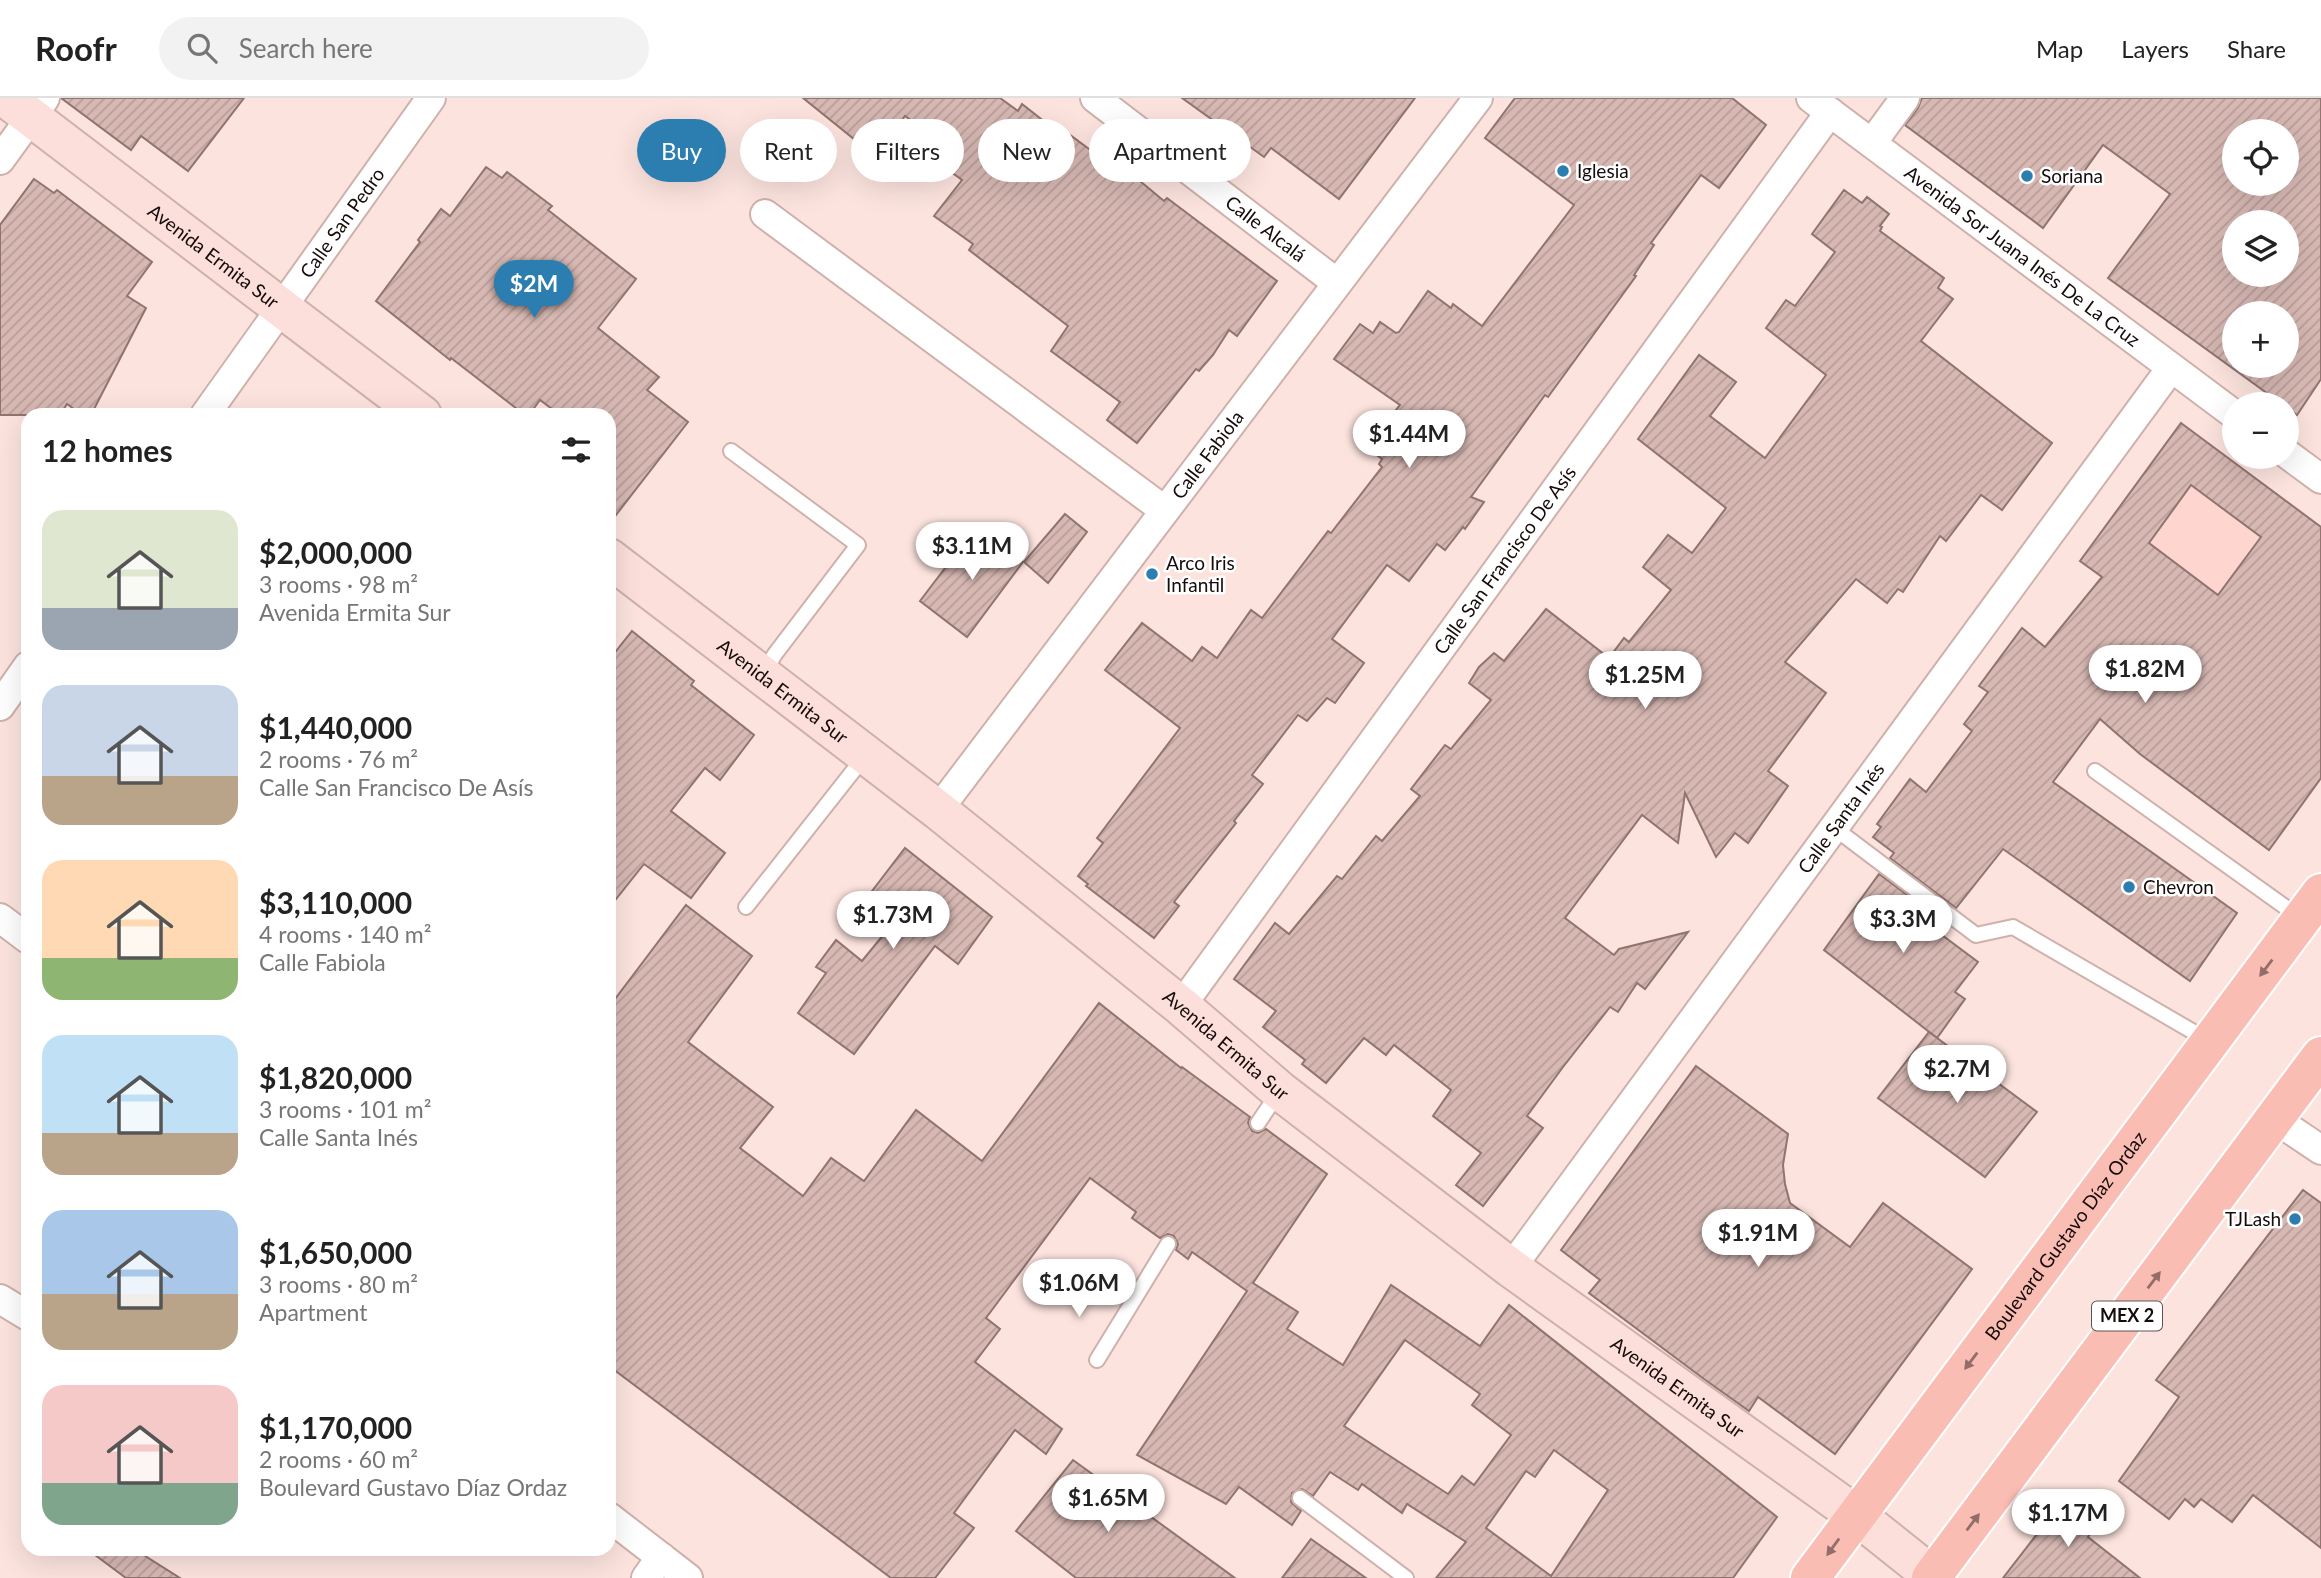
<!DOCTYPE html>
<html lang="en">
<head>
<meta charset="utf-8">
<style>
	:root { --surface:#fff; --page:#f2f2f2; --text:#222; --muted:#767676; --line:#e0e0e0; --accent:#2b7eaf }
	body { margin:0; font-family:Lato,sans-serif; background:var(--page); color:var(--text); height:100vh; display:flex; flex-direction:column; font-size:26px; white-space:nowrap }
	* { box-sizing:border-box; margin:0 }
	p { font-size:23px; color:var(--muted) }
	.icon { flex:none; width:38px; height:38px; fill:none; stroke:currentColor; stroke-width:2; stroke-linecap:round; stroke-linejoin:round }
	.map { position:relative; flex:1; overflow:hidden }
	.side { position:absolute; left:21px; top:310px; width:595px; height:1148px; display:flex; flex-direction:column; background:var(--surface); border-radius:21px; box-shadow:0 7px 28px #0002 }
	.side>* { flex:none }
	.top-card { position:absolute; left:637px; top:21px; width:665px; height:63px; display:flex; gap:14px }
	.buttons { position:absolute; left:2222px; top:21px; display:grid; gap:14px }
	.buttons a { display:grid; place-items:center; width:77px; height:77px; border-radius:50%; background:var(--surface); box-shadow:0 7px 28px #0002; font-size:35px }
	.price { position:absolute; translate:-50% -60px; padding:0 16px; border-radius:24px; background:#fff; color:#222; font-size:23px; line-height:46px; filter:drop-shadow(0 2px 4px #0008) }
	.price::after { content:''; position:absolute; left:50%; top:42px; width:21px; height:16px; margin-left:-10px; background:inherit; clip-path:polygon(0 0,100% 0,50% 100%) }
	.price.on { background:var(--accent); color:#fff }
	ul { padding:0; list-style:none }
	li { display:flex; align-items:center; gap:21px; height:175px; padding:0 21px }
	li span { display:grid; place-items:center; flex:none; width:196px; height:140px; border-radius:21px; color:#555 }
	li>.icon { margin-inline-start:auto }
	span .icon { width:84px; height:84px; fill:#fffc; stroke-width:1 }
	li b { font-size:30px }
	h2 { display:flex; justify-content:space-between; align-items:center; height:84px; padding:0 21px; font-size:30px }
	.tag { padding:0 24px; border-radius:32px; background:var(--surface); box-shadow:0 7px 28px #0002; font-size:24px; line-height:63px }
	.tag.on { background:var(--accent); color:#fff }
	header { display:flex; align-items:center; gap:42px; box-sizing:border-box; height:98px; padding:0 35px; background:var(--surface); border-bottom:2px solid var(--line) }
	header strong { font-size:33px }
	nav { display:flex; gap:38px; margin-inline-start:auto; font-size:24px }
	.search { width:490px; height:63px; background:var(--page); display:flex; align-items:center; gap:18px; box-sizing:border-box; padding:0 24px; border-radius:38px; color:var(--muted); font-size:26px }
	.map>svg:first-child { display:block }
	.built { fill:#fed6cf }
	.building { fill:url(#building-hatch); stroke:#907470; stroke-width:2; fill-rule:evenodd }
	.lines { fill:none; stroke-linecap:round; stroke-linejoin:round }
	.lane-casing { stroke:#cfb1ac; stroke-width:18 }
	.street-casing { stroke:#cfb1ac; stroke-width:32 }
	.secondary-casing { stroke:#cfb1ac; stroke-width:42 }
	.primary-casing { stroke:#fff; stroke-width:42 }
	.lane { stroke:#fff; stroke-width:14 }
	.street { stroke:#fff; stroke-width:28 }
	.secondary { stroke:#fcdeda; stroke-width:38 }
	.primary { stroke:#fabdb4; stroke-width:38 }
	.oneway { fill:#936d68 }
	.poi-dot { fill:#2b7eaf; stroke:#fff; stroke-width:2.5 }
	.labels { text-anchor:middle; stroke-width:5; stroke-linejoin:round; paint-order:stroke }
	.shield { fill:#fff; stroke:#5b5454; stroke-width:2 }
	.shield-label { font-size:18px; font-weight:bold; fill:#150b0a }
	.poi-label { font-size:19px; fill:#150b0a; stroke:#fff; text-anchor:start }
	.street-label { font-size:19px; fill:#150b0a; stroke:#fff }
</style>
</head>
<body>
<header>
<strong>Roofr</strong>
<div class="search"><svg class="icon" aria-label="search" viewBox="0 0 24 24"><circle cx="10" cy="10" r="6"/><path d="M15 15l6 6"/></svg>Search here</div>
<nav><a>Map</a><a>Layers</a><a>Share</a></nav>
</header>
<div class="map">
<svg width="2321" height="1480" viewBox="0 0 2321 1480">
	<defs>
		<pattern id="building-hatch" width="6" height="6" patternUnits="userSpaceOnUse" patternTransform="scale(1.75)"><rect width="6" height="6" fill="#d7b8b3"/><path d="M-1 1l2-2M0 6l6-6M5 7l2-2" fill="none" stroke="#b89d99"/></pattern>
	</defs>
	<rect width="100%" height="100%" fill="#fce3de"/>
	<polygon class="built" points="2181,325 2321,429 2321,641 2080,463"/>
	<g class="building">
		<polygon points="61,0 244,0 188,73 141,38 131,52"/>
		<polygon points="803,0 1000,0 1018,13 1022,6 1059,35 1062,31 1124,77 1128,73 1164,103 1167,100 1277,183 1237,238 1229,232 1213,257 1199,273 1196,271 1137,345 1107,322 1120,304 1051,253 1068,228 969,152 973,146 934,118 962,82 943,68 953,53 905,18 875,58"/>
		<polygon points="1182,0 1415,0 1339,101 1271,50 1264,59"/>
		<polygon points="1515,0 1732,0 1766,27 1719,90 1701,77 1651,145 1654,147 1634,177 1636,178 1548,299 1545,297 1471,399 1484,404 1465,431 1463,429 1445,452 1437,446 1409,483 1387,467 1332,541 1364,565 1335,605 1327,600 1307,623 1298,617 1252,677 1263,686 1234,723 1236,725 1174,804 1179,808 1154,840 1086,788 1088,786 1078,778 1103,745 1097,740 1180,630 1105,572 1142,525 1192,563 1202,549 1217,560 1251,512 1262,520 1328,433 1331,435 1382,369 1379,366 1382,361 1366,349 1400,307 1334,261 1360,226 1373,235 1380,224 1396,235 1399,234 1428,193 1451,210 1453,206 1482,228 1574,107 1485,40"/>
		<path d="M1922,0H2321V281L2297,317L2287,310V306H2282L2108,180L2170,96L2103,47L2043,130L1905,27L1918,10ZM2235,33H2287V86H2235ZM2235,124H2287V177H2235ZM2235,215H2287V268H2235Z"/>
		<polygon points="486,69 502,80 507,74 552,108 548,112 636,181 598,230 659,279 647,292 688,324 609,426 609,317 560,317 540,302 529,317 525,317 451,260 450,262 376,203 420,144 418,142 441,111 450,118"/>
		<polygon points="34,81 54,95 57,92 152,164 127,198 146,210 91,317 82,317 67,306 60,317 0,317 0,127"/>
		<polygon points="1844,92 1862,105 1867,99 1889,116 1880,128 1882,129 1880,133 1944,180 1938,190 1953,201 1921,243 2052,345 2002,412 1981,397 1946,443 1940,438 1903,494 1898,491 1887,505 1856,481 1785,564 1826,595 1768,673 1788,688 1748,745 1735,735 1716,759 1685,695 1678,745 1642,717 1565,820 1614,857 1619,851 1688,834 1645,891 1637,885 1618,914 1610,909 1563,969 1527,1018 1543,1030 1483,1108 1456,1087 1481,1055 1433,1018 1451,992 1394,947 1386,957 1364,940 1326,985 1302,966 1305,962 1263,929 1276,913 1234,881 1275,825 1289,836 1337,778 1342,781 1376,738 1382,743 1420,698 1411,691 1445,647 1451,651 1491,602 1469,585 1479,569 1494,555 1504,563 1546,511 1609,560 1624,540 1629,544 1671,492 1643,469 1668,437 1692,455 1726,410 1638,341 1699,257 1736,284 1710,318 1765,360 1826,277 1766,230 1786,202 1795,208 1835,154 1812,136"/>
		<path d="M2181,325L2321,429V680L2269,752L2140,656L2100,621L2053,684L2237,815L2190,883L2003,751L1956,810L1890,760L1894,755L1873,739L1881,729L1877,726L1910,681L1926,694L1972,633L1964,626L1988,594L1979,588L2022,530L2045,549L2102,479L2080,463ZM2191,387L2261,439L2218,497L2149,445Z"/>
		<polygon points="1065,416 1087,434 1048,485 1024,464"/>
		<polygon points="977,428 1023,464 967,539 920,503"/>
		<polygon points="632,533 694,583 691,587 754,637 720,682 705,670 671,713 725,755 691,800 644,766 609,810 609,562"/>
		<polygon points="905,750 992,819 958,866 935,848 854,956 798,915 826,875 816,869 836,842 862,863 898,819 869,797"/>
		<polygon points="1879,776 1945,825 1938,834 1978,864 1955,894 1965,901 1937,940 1824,852"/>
		<path d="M686,807L752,858L688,944L773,1009L740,1050L803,1098L831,1060L864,1083L916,1012L982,1063L1099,905L1181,970L1182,969L1250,1019L1248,1025L1252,1033L1258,1035L1266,1031L1327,1076L1253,1185L1298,1214L1287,1231L1343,1267L1391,1187L1480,1248L1509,1207L1777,1419L1733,1480H1436L1466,1444L1407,1406L1402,1415L1362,1386L1358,1392L1330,1374L1313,1398L1302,1391L1292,1395L1291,1404L1301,1413L1292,1427L1239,1389L1226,1406L1137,1357L1247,1193L1192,1154L1188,1161L1176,1152L1178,1146L1174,1138L1168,1136L1160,1140L1132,1120L1136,1114L1090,1080L986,1220L1000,1231L975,1264L1062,1331L1046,1356L1015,1332L954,1415L974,1430L935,1480H891L609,1268V909ZM1405,1242L1480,1296L1472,1307L1511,1337L1474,1387L1462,1378L1448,1396L1344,1328ZM1554,1352L1608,1392L1551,1478L1486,1430L1526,1373L1535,1379Z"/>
		<polygon points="1929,934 2037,1014 1985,1079 1878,1000"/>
		<polygon points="1696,968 1788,1036 1783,1067 1785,1086 1790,1105 1850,1149 1883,1105 1972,1171 1835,1356 1758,1299 1749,1313 1704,1281 1589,1195 1600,1182 1561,1152"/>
		<polygon points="2303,1092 2321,1105 2321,1450 2253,1397 2232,1424 2201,1401 2194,1409 2185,1401 2169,1421 2119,1383 2179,1299 2156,1282"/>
		<polygon points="1073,1362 1235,1480 1076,1480 1016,1433"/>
		<polygon points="2067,1397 2100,1423 2088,1439 2140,1480 2003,1480"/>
		<polygon points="1311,1441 1366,1480 1282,1480"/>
		<polygon points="87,1451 134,1451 180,1480 126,1480"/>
	</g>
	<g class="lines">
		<defs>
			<g id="lane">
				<polyline points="731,353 858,447 775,556 762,577"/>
				<polyline points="2095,673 2302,821"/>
				<polyline points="1833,729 1976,837 2013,829 2209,943"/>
				<polyline points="746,809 865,658"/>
				<polyline points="1258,1025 1279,994"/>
				<polyline points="1097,1262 1168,1146"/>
				<polyline points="1300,1400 1406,1480"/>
			</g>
			<g id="street">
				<path id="s1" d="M1095,0L1337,185"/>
				<path id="s2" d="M1811,0L2235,317"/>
				<polyline points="1872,45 1905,0"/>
				<polyline points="0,62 45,0"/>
				<polyline points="765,116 1164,412"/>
				<path id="s3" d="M205,317L431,0"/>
				<polyline points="2287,356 2321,381"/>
				<polyline points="0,608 28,568"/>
				<path id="s4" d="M938,712L1478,0"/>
				<polyline points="0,820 28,841"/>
				<path id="s5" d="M1181,908L1830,14"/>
				<polyline points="2275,1021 2321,1052"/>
				<path id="s6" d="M1511,1170L2171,270"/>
				<polyline points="0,1201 28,1218"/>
				<polyline points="609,1419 688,1480"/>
				<polyline points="646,1480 661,1459"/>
			</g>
			<g id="secondary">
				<path id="s7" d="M6,0L422,317"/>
				<path id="s8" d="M609,460L938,712L1181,908L1280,993L1511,1170L1856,1417L1935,1480"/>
			</g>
			<g id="primary">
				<path id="s9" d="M1810,1480L2321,795"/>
				<polyline points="1931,1480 2321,958"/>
			</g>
		</defs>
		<use href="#lane" class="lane-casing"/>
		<use href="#street" class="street-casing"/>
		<use href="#secondary" class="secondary-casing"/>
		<use href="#primary" class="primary-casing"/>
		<use href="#lane" class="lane"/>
		<use href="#street" class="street"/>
		<use href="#secondary" class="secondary"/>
		<use href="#primary" class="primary"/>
	</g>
	<defs><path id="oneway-solid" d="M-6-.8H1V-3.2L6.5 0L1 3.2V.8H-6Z" transform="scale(1.75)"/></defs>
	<g class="oneway">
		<use href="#oneway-solid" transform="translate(2266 870) rotate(127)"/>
		<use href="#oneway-solid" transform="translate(2154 1182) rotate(-53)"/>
		<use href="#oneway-solid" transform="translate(1971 1263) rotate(127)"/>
		<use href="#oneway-solid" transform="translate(1973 1424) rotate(-53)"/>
		<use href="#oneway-solid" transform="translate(1833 1449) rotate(126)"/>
	</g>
	<g class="poi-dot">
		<circle cx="1563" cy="73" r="7"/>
		<circle cx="2027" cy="78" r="7"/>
		<circle cx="1152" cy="476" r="7"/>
		<circle cx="2129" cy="789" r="7"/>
		<circle cx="2295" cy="1121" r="7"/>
	</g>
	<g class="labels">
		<rect class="shield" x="2092" y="1203.5" width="70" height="29" rx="5"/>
		<g class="shield-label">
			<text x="2127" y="1224">MEX 2</text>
		</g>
		<g class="poi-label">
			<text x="1577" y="80">Iglesia</text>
			<text x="2041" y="85">Soriana</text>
			<text x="1166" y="472">Arco Iris<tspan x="1166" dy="22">Infantil</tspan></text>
			<text x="2143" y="796">Chevron</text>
			<text x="2281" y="1128" text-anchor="end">TJLash</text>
		</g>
		<g class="street-label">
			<text dy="7" stroke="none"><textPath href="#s3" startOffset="236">Calle San Pedro</textPath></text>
			<text dy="7" stroke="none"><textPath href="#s1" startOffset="215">Calle Alcalá</textPath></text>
			<text dy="7" stroke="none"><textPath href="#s7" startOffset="261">Avenida Ermita Sur</textPath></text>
			<text dy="7" stroke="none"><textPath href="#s2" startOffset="264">Avenida Sor Juana Inés De La Cruz</textPath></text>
			<text dy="7" stroke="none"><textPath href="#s4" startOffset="446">Calle Fabiola</textPath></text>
			<text dy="7" stroke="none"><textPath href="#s5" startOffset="551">Calle San Francisco De Asís</textPath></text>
			<text dy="7" stroke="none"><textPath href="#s8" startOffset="219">Avenida Ermita Sur</textPath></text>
			<text dy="7" stroke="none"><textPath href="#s6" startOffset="558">Calle Santa Inés</textPath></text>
			<text dy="7" stroke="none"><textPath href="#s8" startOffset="786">Avenida Ermita Sur</textPath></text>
			<text dy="7" stroke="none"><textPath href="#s9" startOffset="427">Boulevard Gustavo Díaz Ordaz</textPath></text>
			<text dy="7" stroke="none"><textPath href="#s8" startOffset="1353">Avenida Ermita Sur</textPath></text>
		</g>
	</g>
</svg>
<div class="buttons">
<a><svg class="icon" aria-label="locate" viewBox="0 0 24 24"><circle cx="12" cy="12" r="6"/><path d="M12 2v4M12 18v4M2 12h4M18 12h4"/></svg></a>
<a><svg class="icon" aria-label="layers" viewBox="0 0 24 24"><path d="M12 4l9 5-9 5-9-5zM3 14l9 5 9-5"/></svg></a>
<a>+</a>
<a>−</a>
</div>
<b class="price on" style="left:534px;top:222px">$2M</b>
<b class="price" style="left:1409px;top:372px">$1.44M</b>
<b class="price" style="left:972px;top:484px">$3.11M</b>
<b class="price" style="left:2145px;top:607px">$1.82M</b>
<b class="price" style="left:1645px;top:613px">$1.25M</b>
<b class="price" style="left:893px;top:853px">$1.73M</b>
<b class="price" style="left:1903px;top:857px">$3.3M</b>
<b class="price" style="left:1957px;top:1007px">$2.7M</b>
<b class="price" style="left:1758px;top:1171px">$1.91M</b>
<b class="price" style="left:1079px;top:1221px">$1.06M</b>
<b class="price" style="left:1108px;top:1436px">$1.65M</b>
<b class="price" style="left:2068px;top:1451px">$1.17M</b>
<div class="top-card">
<a class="tag on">Buy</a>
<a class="tag">Rent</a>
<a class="tag">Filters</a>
<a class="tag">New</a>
<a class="tag">Apartment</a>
</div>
<section class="side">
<h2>12 homes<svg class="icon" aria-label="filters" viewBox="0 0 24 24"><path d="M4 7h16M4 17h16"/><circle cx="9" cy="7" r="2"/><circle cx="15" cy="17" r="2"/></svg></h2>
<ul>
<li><span style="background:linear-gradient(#dfe7d0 70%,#9aa5b1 0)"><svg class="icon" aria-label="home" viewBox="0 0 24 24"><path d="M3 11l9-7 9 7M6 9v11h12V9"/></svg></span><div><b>$2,000,000</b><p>3 rooms · 98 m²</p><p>Avenida Ermita Sur</p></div></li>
<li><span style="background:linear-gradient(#c9d6e8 65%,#b9a48a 0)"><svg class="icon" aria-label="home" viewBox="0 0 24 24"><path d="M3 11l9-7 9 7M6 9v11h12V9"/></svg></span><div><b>$1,440,000</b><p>2 rooms · 76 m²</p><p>Calle San Francisco De Asís</p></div></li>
<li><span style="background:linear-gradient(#ffd9b3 70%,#8fb573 0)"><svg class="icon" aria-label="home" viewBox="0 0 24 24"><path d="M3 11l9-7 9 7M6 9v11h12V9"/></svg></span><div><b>$3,110,000</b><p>4 rooms · 140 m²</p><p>Calle Fabiola</p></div></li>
<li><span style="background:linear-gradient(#bfe0f5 70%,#b9a48a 0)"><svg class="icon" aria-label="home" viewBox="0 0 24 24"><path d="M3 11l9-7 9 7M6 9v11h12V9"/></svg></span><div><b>$1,820,000</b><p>3 rooms · 101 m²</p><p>Calle Santa Inés</p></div></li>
<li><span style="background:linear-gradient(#a9c7e8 60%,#b9a48a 0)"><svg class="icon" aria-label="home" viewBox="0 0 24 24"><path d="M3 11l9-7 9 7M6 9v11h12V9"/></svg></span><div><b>$1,650,000</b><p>3 rooms · 80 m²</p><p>Apartment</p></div></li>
<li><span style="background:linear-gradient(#f6c9c9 70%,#7fa58c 0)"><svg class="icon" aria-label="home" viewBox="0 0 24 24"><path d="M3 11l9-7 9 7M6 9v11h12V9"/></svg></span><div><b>$1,170,000</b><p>2 rooms · 60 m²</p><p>Boulevard Gustavo Díaz Ordaz</p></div></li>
</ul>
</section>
</div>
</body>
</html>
